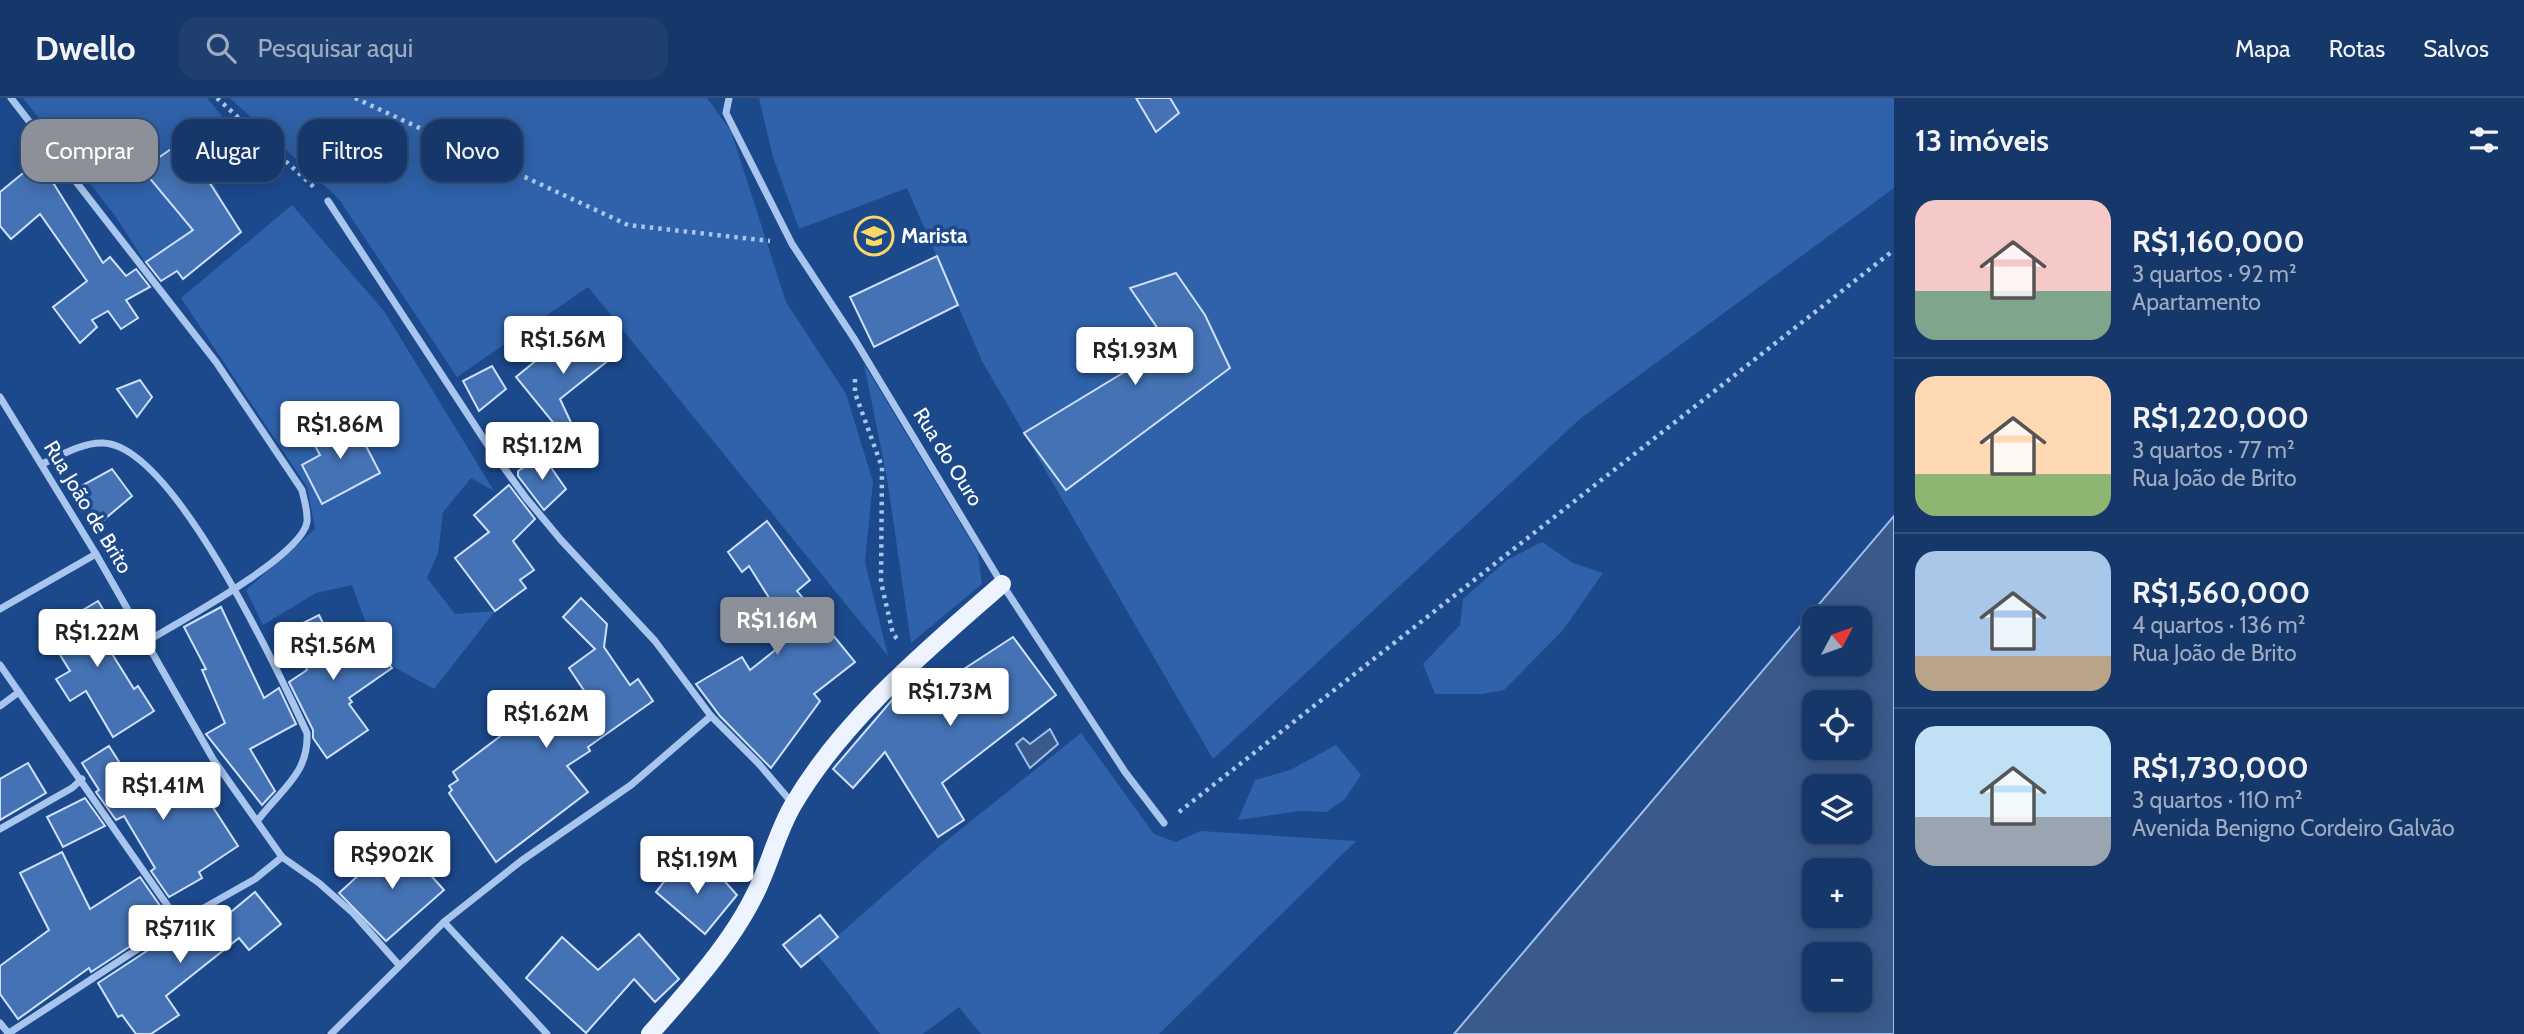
<!DOCTYPE html>
<html lang="pt">
<head>
<meta charset="utf-8">
<style>
	:root { --surface:#153769; --page:#1e3f6f; --text:#f1f3f6; --muted:#9dacc0; --line:#34517d; --accent:#8c9099 }
	body { margin:0; font-family:Cabin,sans-serif; background:var(--page); color:var(--text); height:100vh; display:flex; flex-direction:column; font-size:26px; white-space:nowrap }
	* { box-sizing:border-box; margin:0 }
	p { font-size:23px; color:var(--muted) }
	.icon { flex:none; width:38px; height:38px; fill:none; stroke:currentColor; stroke-width:2; stroke-linecap:round; stroke-linejoin:round }
	.map { position:relative; flex:1; overflow:hidden }
	.details { display:flex; flex-direction:column; background:var(--surface); width:630px }
	.details>* { flex:none }
	.guide { position:absolute; left:21px; top:21px; width:665px; height:63px; display:flex; gap:14px }
	.needle { width:46px; rotate:49deg }
	.tools { position:absolute; left:1802px; top:508px; display:grid; gap:14px }
	.tools a { display:grid; place-items:center; width:70px; height:70px; border-radius:14px; background:var(--surface); box-shadow:0 4px 18px #0003,0 0 0 2px var(--line); font-size:35px }
	.price { position:absolute; translate:-50% -60px; padding:0 16px; border-radius:7px; background:#fff; color:#222; font-size:23px; line-height:46px; filter:drop-shadow(0 2px 4px #0008) }
	.price::after { content:''; position:absolute; left:50%; top:42px; width:21px; height:16px; margin-left:-10px; background:inherit; clip-path:polygon(0 0,100% 0,50% 100%) }
	.price.selected { background:var(--accent); color:#fff }
	ul { padding:0; list-style:none }
	li { display:flex; align-items:center; gap:21px; height:175px; padding:0 21px }
	li+li { border-top:2px solid var(--line) }
	li span { display:grid; place-items:center; flex:none; width:196px; height:140px; border-radius:21px; color:#555 }
	li>.icon { margin-inline-start:auto }
	span .icon { width:84px; height:84px; fill:#fffc; stroke-width:1 }
	li b { font-size:30px }
	h2 { display:flex; justify-content:space-between; align-items:center; height:84px; padding:0 21px; font-size:30px }
	.pill { padding:0 24px; border-radius:21px; background:var(--surface); box-shadow:0 4px 18px #0003,0 0 0 2px var(--line); font-size:24px; line-height:63px }
	.pill.selected { background:var(--accent); color:#fff }
	header { display:flex; align-items:center; gap:42px; box-sizing:border-box; height:98px; padding:0 35px; background:var(--surface); border-bottom:2px solid var(--line) }
	header strong { font-size:33px }
	nav { display:flex; gap:38px; margin-inline-start:auto; font-size:24px }
	.search { width:490px; height:63px; background:var(--page); display:flex; align-items:center; gap:18px; box-sizing:border-box; padding:0 24px; border-radius:21px; color:var(--muted); font-size:26px }
	main { display:flex; flex:1; min-height:0 }
	.map>svg:first-child { display:block }
	.green { fill:#2f62aa }
	.water { fill:#3a5a8b; stroke:#9cbfef; stroke-width:2; fill-rule:evenodd }
	.building { fill:#4472b4; stroke:#cee0f9; stroke-width:2 }
	.lines { fill:none; stroke-linecap:round; stroke-linejoin:round }
	.path { stroke:#a8c5ed; stroke-width:4.5; stroke-dasharray:3.5 5; stroke-linecap:butt }
	.minor { stroke:#a8c5ed; stroke-width:7 }
	.primary { stroke:#eef4ff; stroke-width:18 }
	.labels { text-anchor:middle; stroke-width:7; stroke-linejoin:round; paint-order:stroke }
	.poi-label { font-size:21px; font-weight:bold; fill:#fff; stroke:#1c498c; text-anchor:start }
	.street-label { font-size:21px; fill:#fff; stroke:#1c498c }
</style>
</head>
<body>
<header>
<strong>Dwello</strong>
<div class="search"><svg class="icon" aria-label="search" viewBox="0 0 24 24"><circle cx="10" cy="10" r="6"/><path d="M15 15l6 6"/></svg>Pesquisar aqui</div>
<nav><a>Mapa</a><a>Rotas</a><a>Salvos</a></nav>
</header>
<main>
<div class="map">
<svg width="1894" height="936" viewBox="0 0 1894 936">
	<rect width="100%" height="100%" fill="#1c498c"/>
	<g class="green">
		<polygon points="23,0 207,0 226,23 191,37 142,71 172,108 211,80 226,110 145,164 116,119"/>
		<polygon points="230,0 707,0 731,33 786,204 846,296 873,384 865,464 888,558 588,189 457,279 339,101"/>
		<polygon points="759,0 1894,0 1894,90 1581,320 1213,661 982,263 907,90 799,131 773,59"/>
		<polygon points="292,107 384,213 494,393 471,380 443,414 438,455 427,480 455,516 495,513 434,591 379,561 352,487 316,495 263,527 246,492 315,431 307,389 181,200"/>
		<polygon points="864,266 978,455 982,486 911,545 887,380"/>
		<polygon points="1542,444 1573,465 1603,475 1563,532 1504,592 1482,596 1435,596 1423,566 1460,527 1463,501 1507,462"/>
		<polygon points="1081,635 1154,736 1176,744 1200,733 1356,743 1159,936 981,936 959,909 923,936 880,936 817,856 941,747"/>
		<polygon points="1336,647 1361,677 1345,701 1326,714 1300,713 1238,722 1255,682 1290,672"/>
	</g>
	<g class="water">
		<path d="M1894,418V936H1454ZM1815,520H1860V565H1815ZM1815,604H1860V649H1815ZM1815,688H1860V733H1815ZM1815,772H1860V817H1815ZM1815,856H1860V901H1815Z"/>
		<polygon points="1050,631 1058,646 1030,670 1016,646 1023,640 1030,646"/>
	</g>
	<g class="building">
		<polygon points="1136,0 1170,0 1179,15 1156,34"/>
		<polygon points="183,43 241,134 183,181 177,173 161,183 146,164 193,132 142,71"/>
		<polygon points="39,62 103,165 110,159 126,178 136,171 150,189 126,202 138,220 121,231 108,213 92,222 97,229 80,245 53,209 87,183 40,116 11,141 0,128 0,94"/>
		<polygon points="937,158 958,207 874,249 850,199"/>
		<polygon points="1176,175 1205,217 1230,270 1066,392 1024,335 1169,247 1130,190"/>
		<polygon points="582,225 610,261 560,301 580,344 573,349 516,279"/>
		<polygon points="492,268 506,291 479,313 463,283"/>
		<polygon points="140,282 152,299 137,319 117,291"/>
		<polygon points="351,319 380,375 322,406 302,367 320,357 311,340"/>
		<polygon points="543,358 566,391 544,412 518,378 518,373"/>
		<polygon points="112,371 132,398 100,425 74,392"/>
		<polygon points="509,387 535,421 513,443 534,472 520,482 526,490 495,513 455,460 489,434 474,417"/>
		<polygon points="767,423 810,482 797,493 855,564 814,596 820,603 771,670 720,618 696,586 742,559 750,572 793,538 749,468 742,474 728,454"/>
		<polygon points="581,500 607,526 604,549 630,587 638,581 653,603 588,649 590,653 567,668 588,694 496,764 449,695 452,692 449,688 458,682 453,674 528,617 536,628 585,594 569,570 595,551 563,519"/>
		<polygon points="98,503 117,534 104,543 134,591 138,588 154,613 113,639 86,593 70,603 56,581 70,573 46,534"/>
		<polygon points="221,509 264,600 279,590 296,626 250,651 275,693 262,707 206,636 225,625 202,572 206,571 184,529"/>
		<polygon points="319,517 337,553 364,534 392,570 349,600 352,604 349,606 368,632 327,660 313,640 313,632 289,584 307,572 287,533"/>
		<polygon points="1013,539 1056,597 942,685 964,722 938,739 885,654 853,690 833,671 898,595 910,606"/>
		<polygon points="109,648 137,692 167,672 191,709 207,700 238,748 199,774 202,780 169,799 151,773 155,770 124,718 116,722 96,694 99,692 82,665"/>
		<polygon points="28,665 46,695 0,722 0,681"/>
		<polygon points="85,700 105,728 63,749 47,719"/>
		<polygon points="398,741 444,792 386,843 339,795"/>
		<polygon points="62,754 90,811 140,779 170,822 91,874 89,870 18,921 0,896 0,868 49,832 20,775"/>
		<polygon points="678,766 699,784 712,769 737,797 705,836 656,794"/>
		<polygon points="255,794 281,826 249,852 239,840 166,898 179,917 151,936 136,936 122,917 118,919 98,885 185,828 197,842"/>
		<polygon points="820,817 838,839 801,869 783,847"/>
		<polygon points="639,836 679,881 655,904 634,881 586,935 526,880 562,839 598,872"/>
	</g>
	<g class="lines">
		<g class="path">
			<polyline points="217,0 317,92"/>
			<polyline points="355,0 628,127 770,143"/>
			<polyline points="855,281 855,295 882,369 881,484 893,536 900,544"/>
			<polyline points="1179,714 1894,152"/>
		</g>
		<g class="minor">
			<path d="M11,0L216,264L302,392C304,402 308,413 307,424C302,458 178,525 147,543"/>
			<polyline points="729,0 726,15 792,146 855,242 1002,486 1125,674 1164,725"/>
			<polyline points="328,103 489,349 526,400 561,442 655,543 711,618 759,666 793,706"/>
			<polyline points="0,299 96,456 213,661 282,759 319,785 353,815 399,867"/>
			<path d="M42,366C60,358 83,344 103,345C173,347 279,575 307,635C309,676 281,691 258,722"/>
			<polyline points="0,511 96,456"/>
			<polyline points="0,567 179,824 255,781 282,759"/>
			<polyline points="0,608 19,594"/>
			<polyline points="0,731 72,690 82,681"/>
			<polyline points="444,824 547,936"/>
			<polyline points="0,925 9,936"/>
			<polyline points="9,935 179,824"/>
			<polyline points="331,936 444,824 521,763 631,687 711,618"/>
		</g>
		<path class="primary" d="M650,936C686,895 729,848 753,800C769,770 776,736 793,707C844,620 927,552 1002,486"/>
	</g>
	<defs>
		<symbol id="school-ring" viewBox="-11 -11 22 22"><circle r="9.5" fill="#1c498c" stroke="#fdd766" stroke-width="1.5"/><path d="M0-5L7-2L0 1L-7-2ZM-4 1L0 2.5L4 1V4Q0 6-4 4Z" fill="#fdd766"/></symbol>
	</defs>
	<g fill-rule="evenodd">
		<use href="#school-ring" x="852" y="116" width="44" height="44"/>
	</g>
	<g class="labels">
		<g class="poi-label">
			<text x="901" y="145">Marista</text>
		</g>
		<g class="street-label">
			<text transform="translate(948 359) rotate(58)" y="7">Rua do Ouro</text>
			<text transform="translate(88 409) rotate(59)" y="7">Rua João de Brito</text>
		</g>
	</g>
</svg>
<div class="tools">
<a><svg class="needle" viewBox="-14 -14 28 28"><path d="M0-13l5 13h-10z" fill="#e53935"/><path d="M0 13l5-13h-10z" fill="#9dacc0"/></svg></a>
<a><svg class="icon" aria-label="locate" viewBox="0 0 24 24"><circle cx="12" cy="12" r="6"/><path d="M12 2v4M12 18v4M2 12h4M18 12h4"/></svg></a>
<a><svg class="icon" aria-label="layers" viewBox="0 0 24 24"><path d="M12 4l9 5-9 5-9-5zM3 14l9 5 9-5"/></svg></a>
<a>+</a>
<a>−</a>
</div>
<b class="price" style="left:563px;top:278px">R$1.56M</b>
<b class="price" style="left:1135px;top:289px">R$1.93M</b>
<b class="price" style="left:340px;top:363px">R$1.86M</b>
<b class="price" style="left:542px;top:384px">R$1.12M</b>
<b class="price selected" style="left:777px;top:559px">R$1.16M</b>
<b class="price" style="left:97px;top:571px">R$1.22M</b>
<b class="price" style="left:333px;top:584px">R$1.56M</b>
<b class="price" style="left:950px;top:630px">R$1.73M</b>
<b class="price" style="left:546px;top:652px">R$1.62M</b>
<b class="price" style="left:163px;top:724px">R$1.41M</b>
<b class="price" style="left:392px;top:793px">R$902K</b>
<b class="price" style="left:697px;top:798px">R$1.19M</b>
<b class="price" style="left:180px;top:867px">R$711K</b>
<div class="guide">
<a class="pill selected">Comprar</a>
<a class="pill">Alugar</a>
<a class="pill">Filtros</a>
<a class="pill">Novo</a>
</div>
</div>
<section class="details">
<h2>13 imóveis<svg class="icon" aria-label="filters" viewBox="0 0 24 24"><path d="M4 7h16M4 17h16"/><circle cx="9" cy="7" r="2"/><circle cx="15" cy="17" r="2"/></svg></h2>
<ul>
<li><span style="background:linear-gradient(#f6c9c9 65%,#7fa58c 0)"><svg class="icon" aria-label="home" viewBox="0 0 24 24"><path d="M3 11l9-7 9 7M6 9v11h12V9"/></svg></span><div><b>R$1,160,000</b><p>3 quartos · 92 m²</p><p>Apartamento</p></div></li>
<li><span style="background:linear-gradient(#ffd9b3 70%,#8fb573 0)"><svg class="icon" aria-label="home" viewBox="0 0 24 24"><path d="M3 11l9-7 9 7M6 9v11h12V9"/></svg></span><div><b>R$1,220,000</b><p>3 quartos · 77 m²</p><p>Rua João de Brito</p></div></li>
<li><span style="background:linear-gradient(#a9c7e8 75%,#b9a48a 0)"><svg class="icon" aria-label="home" viewBox="0 0 24 24"><path d="M3 11l9-7 9 7M6 9v11h12V9"/></svg></span><div><b>R$1,560,000</b><p>4 quartos · 136 m²</p><p>Rua João de Brito</p></div></li>
<li><span style="background:linear-gradient(#bfe0f5 65%,#9aa5b1 0)"><svg class="icon" aria-label="home" viewBox="0 0 24 24"><path d="M3 11l9-7 9 7M6 9v11h12V9"/></svg></span><div><b>R$1,730,000</b><p>3 quartos · 110 m²</p><p>Avenida Benigno Cordeiro Galvão</p></div></li>
</ul>
</section>
</main>
</body>
</html>
